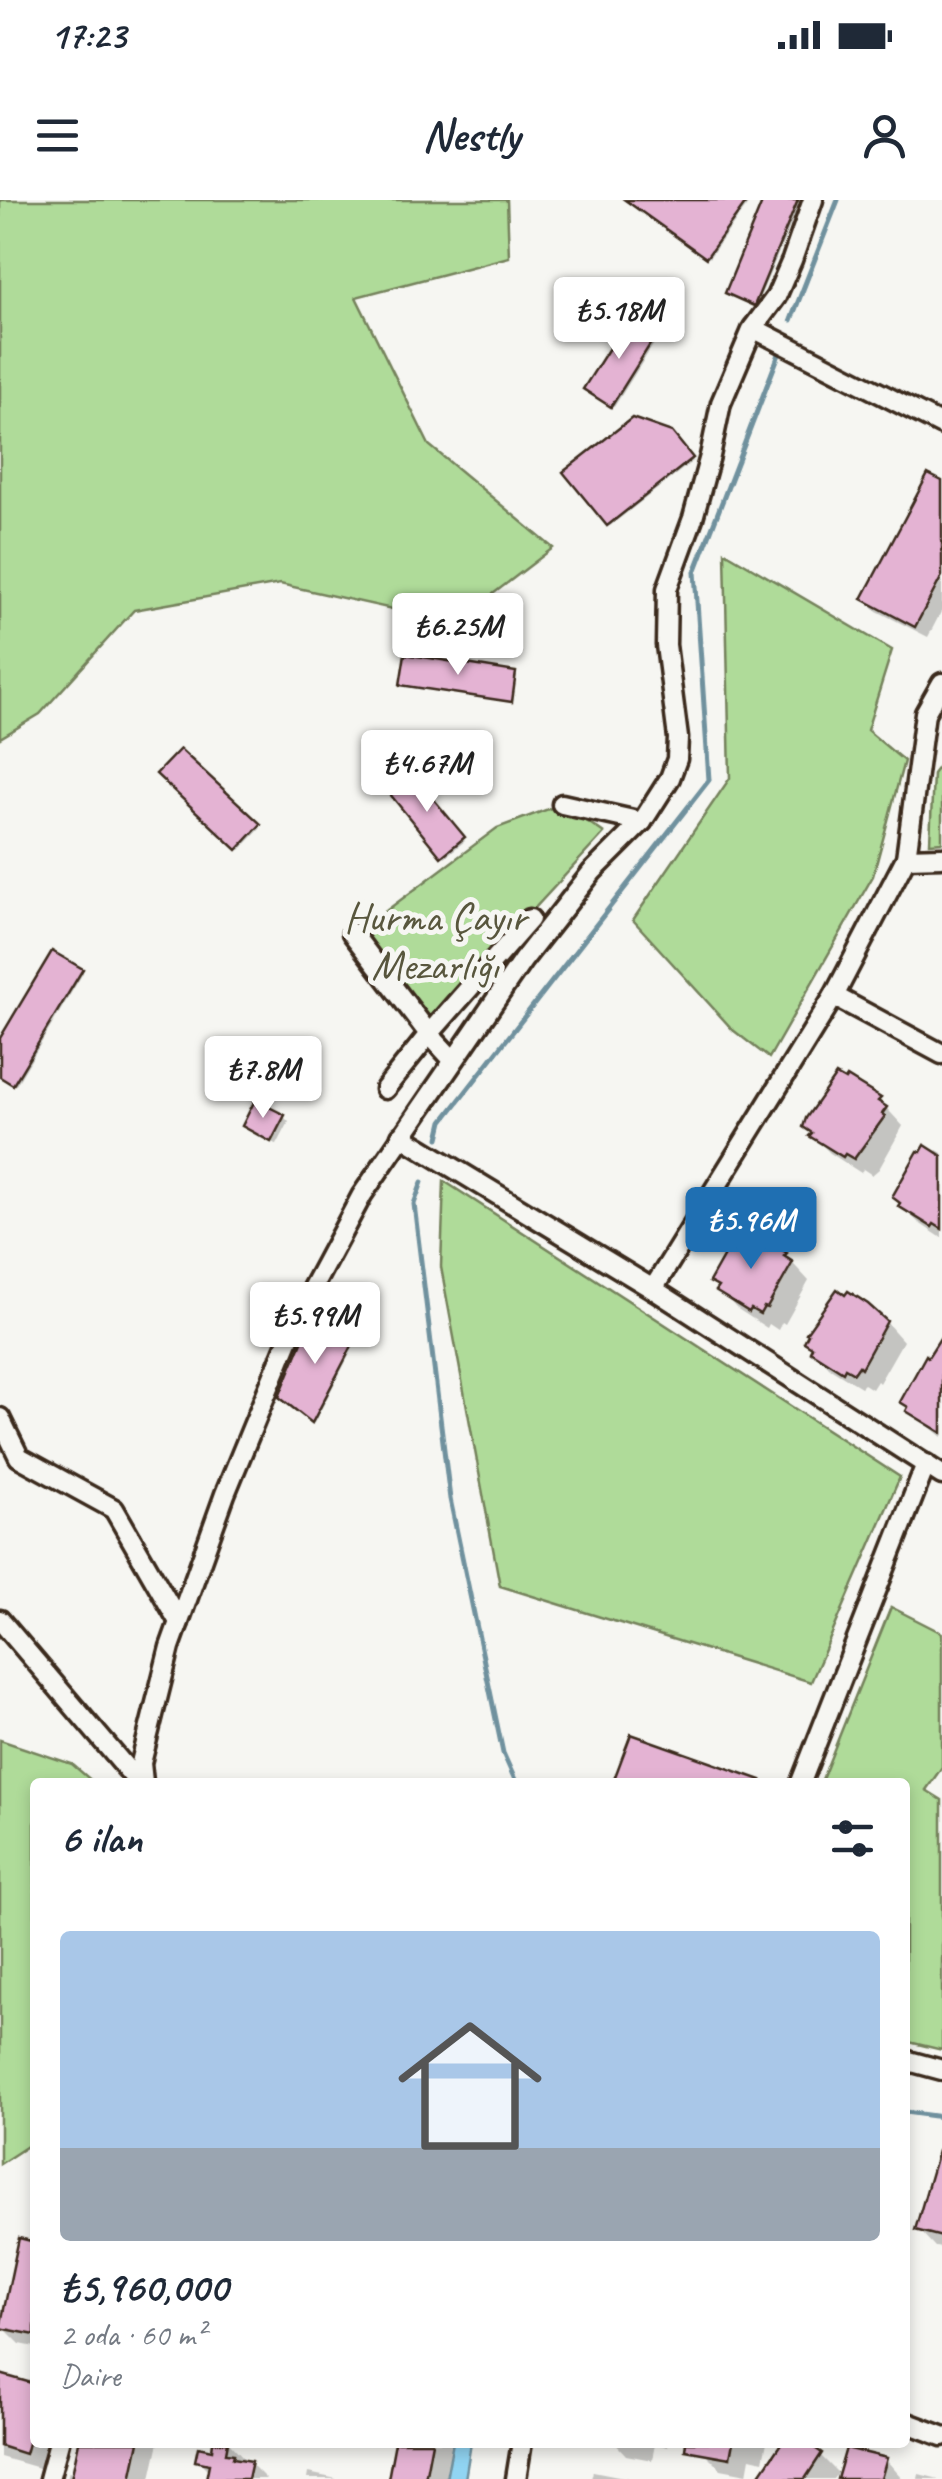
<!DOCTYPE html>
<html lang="tr">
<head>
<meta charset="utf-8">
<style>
	:root { --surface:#fff; --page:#f2f2f3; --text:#1f2937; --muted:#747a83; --accent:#1f6fb2 }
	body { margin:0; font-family:Caveat,sans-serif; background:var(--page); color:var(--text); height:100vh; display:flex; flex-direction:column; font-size:38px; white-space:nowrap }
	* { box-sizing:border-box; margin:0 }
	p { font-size:32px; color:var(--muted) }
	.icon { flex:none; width:55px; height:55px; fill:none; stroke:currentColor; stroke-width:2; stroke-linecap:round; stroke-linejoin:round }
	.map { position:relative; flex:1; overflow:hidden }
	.sheet { position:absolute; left:30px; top:1578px; width:880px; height:670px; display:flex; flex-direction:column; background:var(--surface); border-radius:10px; box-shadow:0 5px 15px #0003 }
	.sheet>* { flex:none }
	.price { position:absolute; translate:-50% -85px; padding:0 22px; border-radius:10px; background:#fff; color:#222; font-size:32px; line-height:65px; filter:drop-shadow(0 2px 5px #0008) }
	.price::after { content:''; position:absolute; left:50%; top:60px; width:30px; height:22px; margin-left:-15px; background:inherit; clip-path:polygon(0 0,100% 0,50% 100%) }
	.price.current { background:var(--accent); color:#fff }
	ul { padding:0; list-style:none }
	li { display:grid; align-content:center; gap:20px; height:530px; padding:0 30px }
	li span { display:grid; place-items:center; height:310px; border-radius:10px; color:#555 }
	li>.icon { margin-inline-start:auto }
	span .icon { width:180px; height:180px; fill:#fffc; stroke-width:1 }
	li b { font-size:42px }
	h2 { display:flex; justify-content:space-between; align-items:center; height:120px; padding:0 30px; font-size:42px }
	.status { display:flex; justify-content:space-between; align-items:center; height:70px; padding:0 50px; background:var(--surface); direction:ltr }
	.status svg { height:28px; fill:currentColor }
	header { display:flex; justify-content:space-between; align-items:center; height:130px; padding:0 30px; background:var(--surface); font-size:45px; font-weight:600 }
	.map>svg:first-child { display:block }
	.green { fill:#afdb99; stroke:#75825c; stroke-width:2.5 }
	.water { fill:#91d5f3; stroke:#6f919e; stroke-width:2.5 }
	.shadow { fill:#0003 }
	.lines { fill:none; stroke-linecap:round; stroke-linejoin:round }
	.stream { stroke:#6f919e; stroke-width:5 }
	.building { fill:#e4b3d3; stroke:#3b2a1e; stroke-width:2.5 }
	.minor-casing { stroke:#3b2a1e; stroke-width:25 }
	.minor { stroke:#f6f6f2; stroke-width:18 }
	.labels { text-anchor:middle; stroke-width:10; stroke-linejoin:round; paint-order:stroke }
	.park-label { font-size:42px; fill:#58563d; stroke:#f6f6f2 }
</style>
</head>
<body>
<div class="status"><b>17:23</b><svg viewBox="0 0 49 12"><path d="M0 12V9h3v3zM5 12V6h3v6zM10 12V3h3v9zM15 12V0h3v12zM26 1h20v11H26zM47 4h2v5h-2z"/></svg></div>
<header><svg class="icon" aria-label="menu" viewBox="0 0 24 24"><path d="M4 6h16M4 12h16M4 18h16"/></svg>Nestly<svg class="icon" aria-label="person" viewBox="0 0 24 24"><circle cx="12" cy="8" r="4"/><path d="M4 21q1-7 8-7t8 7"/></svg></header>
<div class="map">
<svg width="942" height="2279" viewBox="0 0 942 2279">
	<rect width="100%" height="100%" fill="#f6f6f2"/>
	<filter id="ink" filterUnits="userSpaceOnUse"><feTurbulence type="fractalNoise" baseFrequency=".01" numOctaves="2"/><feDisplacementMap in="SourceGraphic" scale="20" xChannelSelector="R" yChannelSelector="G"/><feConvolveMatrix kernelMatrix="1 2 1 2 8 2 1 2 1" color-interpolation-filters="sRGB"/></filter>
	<g filter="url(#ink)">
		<g class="green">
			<polygon points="0,0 507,0 509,57 356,97 429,245 553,348 455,423 280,384 134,410 40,514 0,538"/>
			<polygon points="725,352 892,450 867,530 904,561 873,676 769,858 733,830 633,720 730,578"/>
			<polygon points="942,562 942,642 930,643 933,574"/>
			<polygon points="562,604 604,633 429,823 363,728 497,628"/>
			<polygon points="444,981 900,1277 811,1482 500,1386 441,1067"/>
			<polygon points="891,1407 942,1433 942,1567 926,1590 942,1600 942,1850 905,1841 905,1582 821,1582"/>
			<polygon points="0,1540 72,1564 93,1582 35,1582 35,1941 0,1964"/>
		</g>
		<polygon class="water" points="453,2242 471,2243 465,2279 446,2279"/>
		<g class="shadow">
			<polygon points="645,0 751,0 709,58 639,8"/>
			<polygon points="766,0 801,0 756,106 730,95"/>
			<polygon points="629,121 657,139 614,207 588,191"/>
			<polygon points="670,234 693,261 610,326 567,272"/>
			<polygon points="942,284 942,410 928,437 877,411 865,399"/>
			<polygon points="515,474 513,503 403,484"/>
			<polygon points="180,552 261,628 240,650 159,574"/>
			<polygon points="412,577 465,641 445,657 392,593"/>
			<polygon points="81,771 83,773 16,885 0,875 0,843"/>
			<polygon points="879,900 903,926 879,969 872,975 863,969 861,973 830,953 813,936"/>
			<polygon points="284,917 289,922 277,945 245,926"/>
			<polygon points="937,950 942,953 942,1038 919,1023 901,1006"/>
			<polygon points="785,1055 809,1081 785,1124 782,1122 778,1130 769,1124 767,1128 736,1108 712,1082"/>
			<polygon points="317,1112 353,1148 314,1223 281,1196"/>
			<polygon points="879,1114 903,1141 879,1183 877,1181 872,1189 864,1184 861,1187 830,1168 813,1150"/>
			<polygon points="942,1158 942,1237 909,1210"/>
			<polygon points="632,1537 742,1577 748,1582 616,1582"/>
			<polygon points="942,1962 942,2048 935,2047 918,2029"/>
			<polygon points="35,2044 35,2147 20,2144 3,2127"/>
			<polygon points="0,2176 35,2186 35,2242 50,2242 42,2269 0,2257"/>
			<polygon points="81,2242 159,2242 151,2278 67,2279 69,2271 75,2273"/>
			<polygon points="216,2242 229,2242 245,2259 244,2262 250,2263 266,2279 209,2279 210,2272 198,2260 214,2253"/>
			<polygon points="397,2242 452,2242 445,2279 391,2279"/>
			<polygon points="614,2242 669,2242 668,2247 655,2244 652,2260 626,2255"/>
			<polygon points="706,2242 767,2242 763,2261 750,2258 747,2274 721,2269 704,2252"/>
			<polygon points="820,2255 838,2273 833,2279 760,2279"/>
			<polygon points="886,2260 903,2279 840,2279"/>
			<polygon points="593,2271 634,2279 591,2279"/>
			<polygon points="308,2273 337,2279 307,2279"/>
			<polygon points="919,2274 939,2279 918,2279"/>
		</g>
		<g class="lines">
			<g class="stream">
				<polyline points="791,120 838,0"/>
				<polyline points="439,938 443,921 709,580 695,372 781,149"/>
				<polyline points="422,982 414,1004 450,1299 503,1553 516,1582"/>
				<polyline points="905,1912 942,1917"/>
			</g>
		</g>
		<g class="building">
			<polygon points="625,0 748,0 706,58"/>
			<polygon points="763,0 798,0 754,106 725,93"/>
			<polygon points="628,118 656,135 611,207 583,189"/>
			<polygon points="632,218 672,232 693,258 607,326 563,272"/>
			<polygon points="928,274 942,281 942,376 915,427 862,399"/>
			<polygon points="405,454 516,472 512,502 400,485"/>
			<polygon points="180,549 261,624 237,650 156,574"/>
			<polygon points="412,573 465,637 441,657 389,593"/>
			<polygon points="52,751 83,769 13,885 0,877 0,838"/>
			<polygon points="836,875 845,880 847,877 881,898 878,901 887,907 882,914 885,916 854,959 845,954 843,957 822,944 809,936 812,933 803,927 806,918"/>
			<polygon points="255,900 285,915 271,942 242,926"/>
			<polygon points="925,945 942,956 942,1029 934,1024 932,1027 898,1006 900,1003 892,997 918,951 921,952"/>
			<polygon points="742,1030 751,1035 753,1032 787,1053 784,1056 793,1062 767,1108 764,1107 760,1114 751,1109 749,1112 715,1091 718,1087 709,1082 735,1036 738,1037"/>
			<polygon points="837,1089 845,1095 848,1091 868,1104 887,1121 861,1168 859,1166 854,1173 845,1168 843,1172 810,1151 812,1147 804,1142 808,1134 806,1133"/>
			<polygon points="316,1108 353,1144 312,1223 279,1197"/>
			<polygon points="942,1135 942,1233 906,1211 908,1207 900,1202 926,1155 928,1157"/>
			<polygon points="631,1534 761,1580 760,1582 613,1582"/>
			<polygon points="938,1951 942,1952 942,2037 915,2030"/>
			<polygon points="19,2038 35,2042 35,2135 0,2128"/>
			<polygon points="0,2174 35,2184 35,2218 25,2254 0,2246"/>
			<polygon points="79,2242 139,2242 131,2279 71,2279"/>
			<polygon points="213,2242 228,2242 226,2253 234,2254 233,2258 252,2261 248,2279 206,2279 209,2264 195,2261 198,2247 212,2250"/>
			<polygon points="395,2242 432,2242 425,2279 388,2279"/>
			<polygon points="686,2242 733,2242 730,2258 685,2250"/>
			<polygon points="782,2242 806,2242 822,2253 805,2279 757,2279"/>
			<polygon points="846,2248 887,2258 881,2279 837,2279"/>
		</g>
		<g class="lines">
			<defs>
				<g id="minor">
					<polyline points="753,128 942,225"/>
					<polyline points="942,483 925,513 906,658 942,657"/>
					<polyline points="562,604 642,622"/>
					<polyline points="352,733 429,834 385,889"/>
					<polyline points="834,796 942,854"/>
					<polyline points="453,860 429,834 530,719"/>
					<polyline points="401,936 653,1089 942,1275"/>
					<polyline points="653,1089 834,796 906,658"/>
					<polyline points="0,1218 19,1257 114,1309 179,1422"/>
					<polyline points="0,1420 138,1582"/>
					<polyline points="143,1582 141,1563 170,1447 225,1294 301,1109 362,995 523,760 592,672 642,622 670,578 677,559 678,538 666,445 667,389 693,318 710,256 721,203 753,128 776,97 792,60 813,0"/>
					<polyline points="801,1582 926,1264"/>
					<polyline points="905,1860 942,1870"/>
					<polyline points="905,2222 942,2236"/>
					<polyline points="49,2279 59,2242"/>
					<polyline points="516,2279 522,2242"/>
				</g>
			</defs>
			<use href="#minor" class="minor-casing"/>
			<use href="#minor" class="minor"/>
		</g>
	</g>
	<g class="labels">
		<g class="park-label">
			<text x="435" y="731">Hurma Çayır<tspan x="435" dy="48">Mezarlığı</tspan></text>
		</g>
	</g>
</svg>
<b class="price" style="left:619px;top:162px">₺5.18M</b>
<b class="price" style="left:458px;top:478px">₺6.25M</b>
<b class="price" style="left:427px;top:615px">₺4.67M</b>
<b class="price" style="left:263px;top:921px">₺7.8M</b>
<b class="price current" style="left:751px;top:1072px">₺5.96M</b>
<b class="price" style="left:315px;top:1167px">₺5.99M</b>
<section class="sheet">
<h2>6 ilan<svg class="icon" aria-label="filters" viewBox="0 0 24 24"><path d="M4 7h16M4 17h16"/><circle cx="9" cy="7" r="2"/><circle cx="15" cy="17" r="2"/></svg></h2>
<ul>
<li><span style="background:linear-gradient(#a9c7e8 70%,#9aa5b1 0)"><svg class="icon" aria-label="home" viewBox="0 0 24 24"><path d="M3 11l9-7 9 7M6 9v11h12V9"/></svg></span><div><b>₺5,960,000</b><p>2 oda · 60 m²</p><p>Daire</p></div></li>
</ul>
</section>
</div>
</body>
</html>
